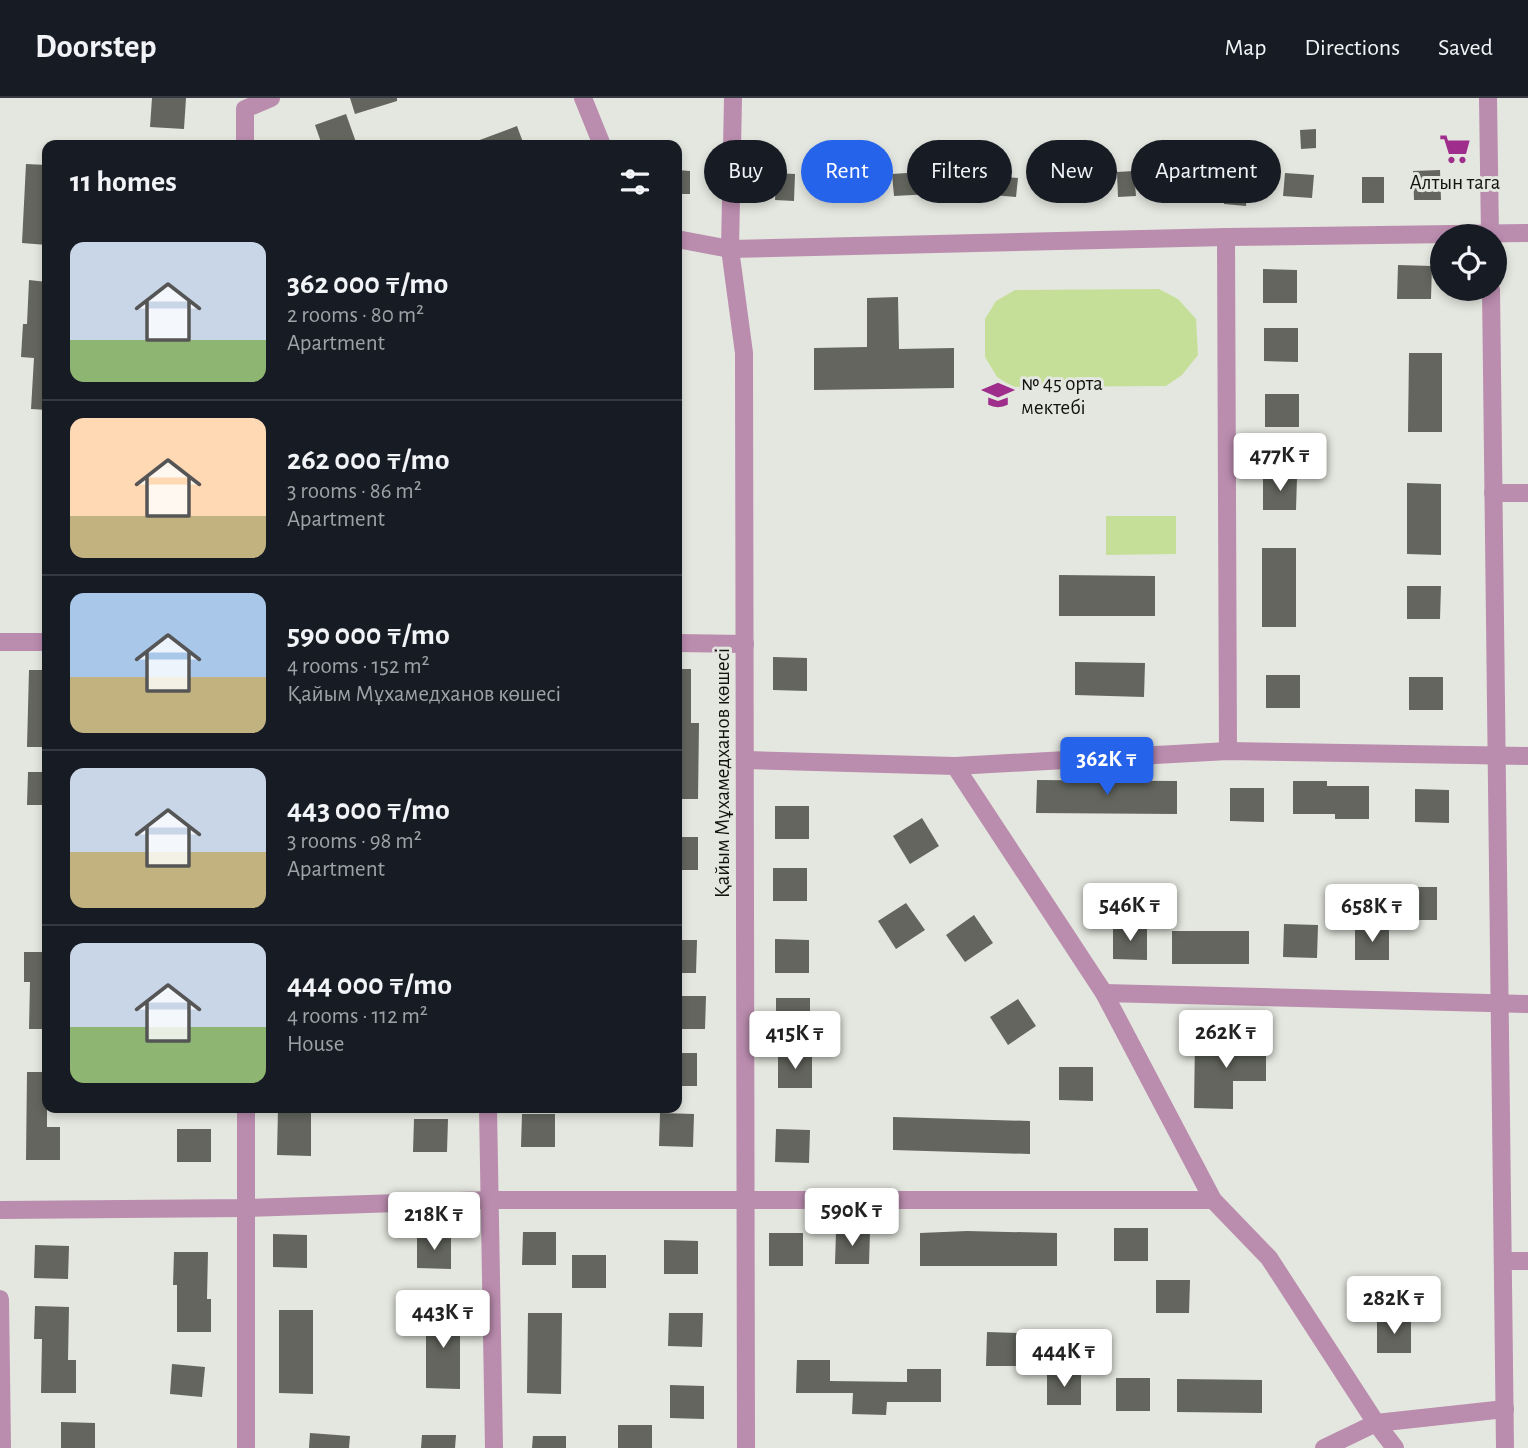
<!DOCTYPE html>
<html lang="en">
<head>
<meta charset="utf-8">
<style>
	:root { --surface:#171b24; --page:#242831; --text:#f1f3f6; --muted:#9ea1a6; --line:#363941; --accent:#2563eb }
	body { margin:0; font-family:"Alegreya Sans",sans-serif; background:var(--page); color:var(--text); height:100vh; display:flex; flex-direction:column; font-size:26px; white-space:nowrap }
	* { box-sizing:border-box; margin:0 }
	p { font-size:23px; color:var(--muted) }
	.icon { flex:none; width:38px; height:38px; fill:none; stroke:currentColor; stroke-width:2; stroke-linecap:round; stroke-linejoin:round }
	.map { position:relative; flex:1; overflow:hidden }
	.side { position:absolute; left:42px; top:42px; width:640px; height:973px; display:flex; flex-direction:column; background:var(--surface); border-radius:14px; box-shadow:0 4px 10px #0003 }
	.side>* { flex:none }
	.top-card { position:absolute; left:704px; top:42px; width:665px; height:63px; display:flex; gap:14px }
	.controls { position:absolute; left:1430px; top:126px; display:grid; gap:14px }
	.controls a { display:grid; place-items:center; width:77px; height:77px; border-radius:50%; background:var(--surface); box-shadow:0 4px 10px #0003; font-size:35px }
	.price { position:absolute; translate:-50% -60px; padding:0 16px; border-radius:7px; background:#fff; color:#222; font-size:23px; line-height:46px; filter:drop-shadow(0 2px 4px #0008) }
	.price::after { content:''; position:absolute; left:50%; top:42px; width:21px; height:16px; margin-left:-10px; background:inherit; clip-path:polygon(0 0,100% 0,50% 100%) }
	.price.current { background:var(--accent); color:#fff }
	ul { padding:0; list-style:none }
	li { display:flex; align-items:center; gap:21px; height:175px; padding:0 28px }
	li+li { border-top:2px solid var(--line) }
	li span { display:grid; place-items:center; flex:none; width:196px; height:140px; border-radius:14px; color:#555 }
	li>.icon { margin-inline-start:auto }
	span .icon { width:84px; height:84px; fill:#fffc; stroke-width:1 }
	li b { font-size:30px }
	h2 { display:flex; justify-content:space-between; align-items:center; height:84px; padding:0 28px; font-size:30px }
	.tag { padding:0 24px; border-radius:32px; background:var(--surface); box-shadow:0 4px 10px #0003; font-size:24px; line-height:63px }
	.tag.current { background:var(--accent); color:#fff }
	header { display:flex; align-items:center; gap:42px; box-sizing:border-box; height:98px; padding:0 35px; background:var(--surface); border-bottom:2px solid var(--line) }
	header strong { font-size:33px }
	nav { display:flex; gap:38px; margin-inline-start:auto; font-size:24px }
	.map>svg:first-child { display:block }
	.green { fill:#c6df98 }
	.building { fill:#63655e }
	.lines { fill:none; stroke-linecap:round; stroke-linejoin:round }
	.minor { stroke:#ba8cae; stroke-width:18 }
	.labels { text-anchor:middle; stroke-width:6; stroke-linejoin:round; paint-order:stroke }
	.poi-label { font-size:21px; fill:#121310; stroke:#e4e7df }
	.street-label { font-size:21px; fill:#121310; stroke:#e4e7df }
</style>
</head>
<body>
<header>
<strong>Doorstep</strong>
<nav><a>Map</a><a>Directions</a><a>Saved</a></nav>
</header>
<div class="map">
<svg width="1528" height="1350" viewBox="0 0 1528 1350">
	<rect width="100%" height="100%" fill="#e4e7df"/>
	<g class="green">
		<polygon points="1159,191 1178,201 1196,221 1198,257 1182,277 1166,288 1013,289 997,279 985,259 985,221 996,203 1015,192"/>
		<polygon points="1106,418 1176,418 1176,456 1106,457"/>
	</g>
	<g class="building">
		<polygon points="152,0 186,0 184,31 150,29"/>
		<polygon points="350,0 397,0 397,3 355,16"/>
		<polygon points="346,16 357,47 322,47 315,27"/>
		<polygon points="517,28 524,47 470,47 469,46"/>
		<polygon points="1316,31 1316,50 1301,51 1300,32"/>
		<polygon points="26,66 47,67 47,147 22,145"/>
		<polygon points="980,70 980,77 1018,80 1016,99 981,96 981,99 950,101 950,95 894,98 892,76"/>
		<polygon points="1227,71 1249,73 1246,108 1224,106"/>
		<polygon points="677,72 690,73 690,96 677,96"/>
		<polygon points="1440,72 1441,102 1414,102 1413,73"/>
		<polygon points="1134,73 1136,98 1118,99 1117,74"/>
		<polygon points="1052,74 1075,77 1072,98 1049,95"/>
		<polygon points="776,75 795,76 794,103 775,102"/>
		<polygon points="1190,75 1192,102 1171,104 1169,76"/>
		<polygon points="1285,75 1314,77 1312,100 1283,98"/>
		<rect x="824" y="77" width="20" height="24"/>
		<rect x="1362" y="79" width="22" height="26"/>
		<polygon points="1398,167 1432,168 1431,201 1397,201"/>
		<polygon points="1263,171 1297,172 1297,205 1263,205"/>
		<polygon points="29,182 47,184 47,312 31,311 34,260 21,259 23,226 27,226"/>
		<polygon points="898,199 899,251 954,250 954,290 814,292 814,250 867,249 867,200"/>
		<polygon points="1264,230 1298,230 1298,264 1264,263"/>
		<polygon points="1409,255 1442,255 1442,334 1408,334"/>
		<rect x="1265" y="296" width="34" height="33"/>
		<polygon points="1263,379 1297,379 1296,412 1263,412"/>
		<polygon points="1407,385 1441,386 1441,457 1407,456"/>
		<rect x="1262" y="450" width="34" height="79"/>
		<polygon points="1059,477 1155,478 1155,518 1059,518"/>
		<polygon points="1407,488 1441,488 1440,521 1407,521"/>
		<polygon points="773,559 807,560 807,593 773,592"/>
		<polygon points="1075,564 1145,565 1144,599 1075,597"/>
		<polygon points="677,571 691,571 691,625 699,625 698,701 677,701"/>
		<polygon points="29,572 47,572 47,649 27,649"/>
		<rect x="1266" y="577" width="34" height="33"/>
		<rect x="1409" y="579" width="34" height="33"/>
		<polygon points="28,674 47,674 47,707 27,707"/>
		<polygon points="1037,682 1177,683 1177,716 1036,715"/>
		<polygon points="1293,683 1327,683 1327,688 1369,688 1369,721 1335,721 1335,716 1293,716"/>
		<polygon points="1230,690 1264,690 1264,724 1230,723"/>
		<polygon points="1415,691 1449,692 1449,725 1415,724"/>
		<rect x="775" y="708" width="34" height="33"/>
		<polygon points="922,720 939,748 910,766 893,738"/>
		<rect x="677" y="739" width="21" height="33"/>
		<rect x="773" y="770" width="34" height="33"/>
		<rect x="1403" y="789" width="34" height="33"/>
		<polygon points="906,805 925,832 896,851 878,823"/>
		<polygon points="974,817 993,845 965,864 946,837"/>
		<polygon points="1284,826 1318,827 1317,860 1283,859"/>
		<polygon points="1113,828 1147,829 1147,862 1113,861"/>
		<rect x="1355" y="829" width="34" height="33"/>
		<rect x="1172" y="833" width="77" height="33"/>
		<polygon points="775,841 809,842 809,875 775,875"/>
		<polygon points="677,842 697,842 696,875 677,875"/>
		<polygon points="24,854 47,854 47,931 29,931 30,884 24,884"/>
		<polygon points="677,898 706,898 705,931 677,931"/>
		<rect x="776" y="900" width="34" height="33"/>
		<polygon points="1018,901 1036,928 1008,947 990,919"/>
		<polygon points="1195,942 1266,944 1266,983 1233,983 1233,1011 1194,1010"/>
		<rect x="677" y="955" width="20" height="33"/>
		<polygon points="778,956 812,957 812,990 778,990"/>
		<polygon points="1059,969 1093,969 1093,1003 1059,1002"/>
		<polygon points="27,974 47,974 47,1029 60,1029 60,1062 26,1062"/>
		<polygon points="278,1010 311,1010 311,1058 277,1057"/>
		<polygon points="660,1015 694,1016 693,1049 659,1048"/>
		<polygon points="522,1016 555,1016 555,1049 521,1049"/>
		<polygon points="893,1019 1030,1023 1030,1056 893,1052"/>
		<polygon points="414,1021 448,1021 447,1054 413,1054"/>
		<rect x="177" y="1031" width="34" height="33"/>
		<polygon points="776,1031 810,1032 809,1065 775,1064"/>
		<rect x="1114" y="1130" width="34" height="33"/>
		<polygon points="836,1133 870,1133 869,1166 835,1166"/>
		<polygon points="967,1133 1057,1135 1057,1168 920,1168 920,1135"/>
		<polygon points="523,1134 556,1134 556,1167 522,1167"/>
		<rect x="769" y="1135" width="34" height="33"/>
		<polygon points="273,1136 307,1137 307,1170 273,1169"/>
		<polygon points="417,1137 451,1137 451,1171 417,1170"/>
		<polygon points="664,1142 698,1143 698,1176 664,1176"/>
		<polygon points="35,1147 69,1148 68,1181 34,1180"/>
		<polygon points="174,1154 208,1154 207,1201 211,1201 211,1234 177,1234 177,1187 173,1187"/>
		<rect x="572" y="1157" width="34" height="33"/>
		<polygon points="1156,1182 1190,1182 1189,1215 1156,1215"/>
		<polygon points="35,1208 69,1209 68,1262 76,1262 76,1295 41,1295 42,1241 34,1241"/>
		<polygon points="279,1212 313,1212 313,1296 279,1295"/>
		<polygon points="426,1214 460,1215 460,1291 426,1290"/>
		<polygon points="528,1215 562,1215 561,1296 527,1295"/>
		<polygon points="669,1215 703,1215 702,1249 668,1248"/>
		<rect x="1377" y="1222" width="34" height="33"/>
		<polygon points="987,1234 1020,1235 1020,1268 986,1268"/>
		<polygon points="797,1262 830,1262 830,1283 907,1284 907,1271 941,1271 941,1304 887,1304 886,1317 852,1316 853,1295 796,1295"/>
		<polygon points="172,1266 205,1269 202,1299 170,1296"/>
		<rect x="1047" y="1274" width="34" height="33"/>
		<rect x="1116" y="1280" width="34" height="33"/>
		<polygon points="1177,1281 1262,1282 1262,1315 1177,1314"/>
		<polygon points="670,1287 704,1288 704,1321 670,1320"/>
		<polygon points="61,1324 95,1325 95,1350 61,1350"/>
		<rect x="618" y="1327" width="34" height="23"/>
		<polygon points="310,1335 350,1338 349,1350 309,1350"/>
		<polygon points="422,1337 456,1337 455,1350 421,1350"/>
		<polygon points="533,1338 566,1338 566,1350 532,1350"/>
	</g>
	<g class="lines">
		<g class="minor">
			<polyline points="583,0 602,47"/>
			<polyline points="733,0 730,151 744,255 746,1350"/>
			<polyline points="1488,0 1490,138"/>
			<polyline points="245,47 245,11 271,0"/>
			<polyline points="1226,139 1228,653"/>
			<polyline points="677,141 730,151 1226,139 1528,135"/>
			<polyline points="1491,191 1505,1350"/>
			<polyline points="1493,395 1528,395"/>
			<polyline points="0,544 47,544"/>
			<polyline points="677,545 745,546"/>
			<polyline points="745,662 955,668 1104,895 1213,1102 1269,1160 1376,1325 1505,1311"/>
			<polyline points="955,668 1228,653 1528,658"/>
			<polyline points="1104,895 1528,906"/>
			<polyline points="246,1010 246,1350"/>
			<polyline points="488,1010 494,1350"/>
			<polyline points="0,1112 247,1110 489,1102 1213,1102"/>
			<polyline points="1503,1163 1528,1163"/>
			<polyline points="0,1201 2,1350"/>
			<polyline points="1324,1350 1376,1325 1395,1350"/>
		</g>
	</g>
	<defs>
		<symbol id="supermarket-bare" viewBox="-9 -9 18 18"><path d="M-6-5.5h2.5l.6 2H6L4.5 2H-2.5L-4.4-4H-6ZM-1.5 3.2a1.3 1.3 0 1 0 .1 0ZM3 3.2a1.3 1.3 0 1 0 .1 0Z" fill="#9e2d8b" stroke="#e4e7df" stroke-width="2.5" paint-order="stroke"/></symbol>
		<symbol id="school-bare" viewBox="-9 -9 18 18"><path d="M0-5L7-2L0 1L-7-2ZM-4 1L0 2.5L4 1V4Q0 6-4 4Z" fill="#9e2d8b" stroke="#e4e7df" stroke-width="2.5" paint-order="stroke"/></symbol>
	</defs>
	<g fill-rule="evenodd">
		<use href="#supermarket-bare" x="1433" y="29" width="44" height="44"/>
		<use href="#school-bare" x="976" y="275" width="44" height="44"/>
	</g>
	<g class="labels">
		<g class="poi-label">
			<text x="1455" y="91">Алтын тага</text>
			<text x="1021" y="292" text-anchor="start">№ 45 орта<tspan x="1021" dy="24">мектебі</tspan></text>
		</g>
		<g class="street-label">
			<text transform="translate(722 675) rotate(-90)" y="7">Қайым Мұхамедханов көшесі</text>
		</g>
	</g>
</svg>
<div class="controls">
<a><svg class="icon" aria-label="locate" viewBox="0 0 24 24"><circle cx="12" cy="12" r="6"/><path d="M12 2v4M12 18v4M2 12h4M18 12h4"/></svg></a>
</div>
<b class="price" style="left:1280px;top:395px">477K ₸</b>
<b class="price current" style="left:1107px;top:699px">362K ₸</b>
<b class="price" style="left:1130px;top:845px">546K ₸</b>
<b class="price" style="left:1372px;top:846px">658K ₸</b>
<b class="price" style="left:1226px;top:972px">262K ₸</b>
<b class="price" style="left:795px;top:973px">415K ₸</b>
<b class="price" style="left:852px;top:1150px">590K ₸</b>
<b class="price" style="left:434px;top:1154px">218K ₸</b>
<b class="price" style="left:1394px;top:1238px">282K ₸</b>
<b class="price" style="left:443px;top:1252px">443K ₸</b>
<b class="price" style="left:1064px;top:1291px">444K ₸</b>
<div class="top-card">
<a class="tag">Buy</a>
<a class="tag current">Rent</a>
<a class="tag">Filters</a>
<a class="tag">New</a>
<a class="tag">Apartment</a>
</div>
<section class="side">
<h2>11 homes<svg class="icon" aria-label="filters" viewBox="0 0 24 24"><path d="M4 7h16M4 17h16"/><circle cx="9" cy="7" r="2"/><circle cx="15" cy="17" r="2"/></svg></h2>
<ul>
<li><span style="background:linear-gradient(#c9d6e8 70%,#8fb573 0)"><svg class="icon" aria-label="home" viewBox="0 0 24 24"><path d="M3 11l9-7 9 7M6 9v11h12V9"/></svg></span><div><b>362 000 ₸/mo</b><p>2 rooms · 80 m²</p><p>Apartment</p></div></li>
<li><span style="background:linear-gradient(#ffd9b3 70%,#c2b280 0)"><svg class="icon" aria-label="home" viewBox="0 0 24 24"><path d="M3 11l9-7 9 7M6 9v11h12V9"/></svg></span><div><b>262 000 ₸/mo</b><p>3 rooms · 86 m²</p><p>Apartment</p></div></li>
<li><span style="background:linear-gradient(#a9c7e8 60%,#c2b280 0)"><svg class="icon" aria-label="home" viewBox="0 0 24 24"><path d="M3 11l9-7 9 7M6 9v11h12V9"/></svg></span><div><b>590 000 ₸/mo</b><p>4 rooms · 152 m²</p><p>Қайым Мұхамедханов көшесі</p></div></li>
<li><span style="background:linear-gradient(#c9d6e8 60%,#c2b280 0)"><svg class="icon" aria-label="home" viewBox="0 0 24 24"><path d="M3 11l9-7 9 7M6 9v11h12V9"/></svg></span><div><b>443 000 ₸/mo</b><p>3 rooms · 98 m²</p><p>Apartment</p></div></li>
<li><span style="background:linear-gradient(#c9d6e8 60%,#8fb573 0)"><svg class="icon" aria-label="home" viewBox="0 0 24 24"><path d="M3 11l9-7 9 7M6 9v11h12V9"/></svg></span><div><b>444 000 ₸/mo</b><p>4 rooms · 112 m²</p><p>House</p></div></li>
</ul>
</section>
</div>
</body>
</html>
